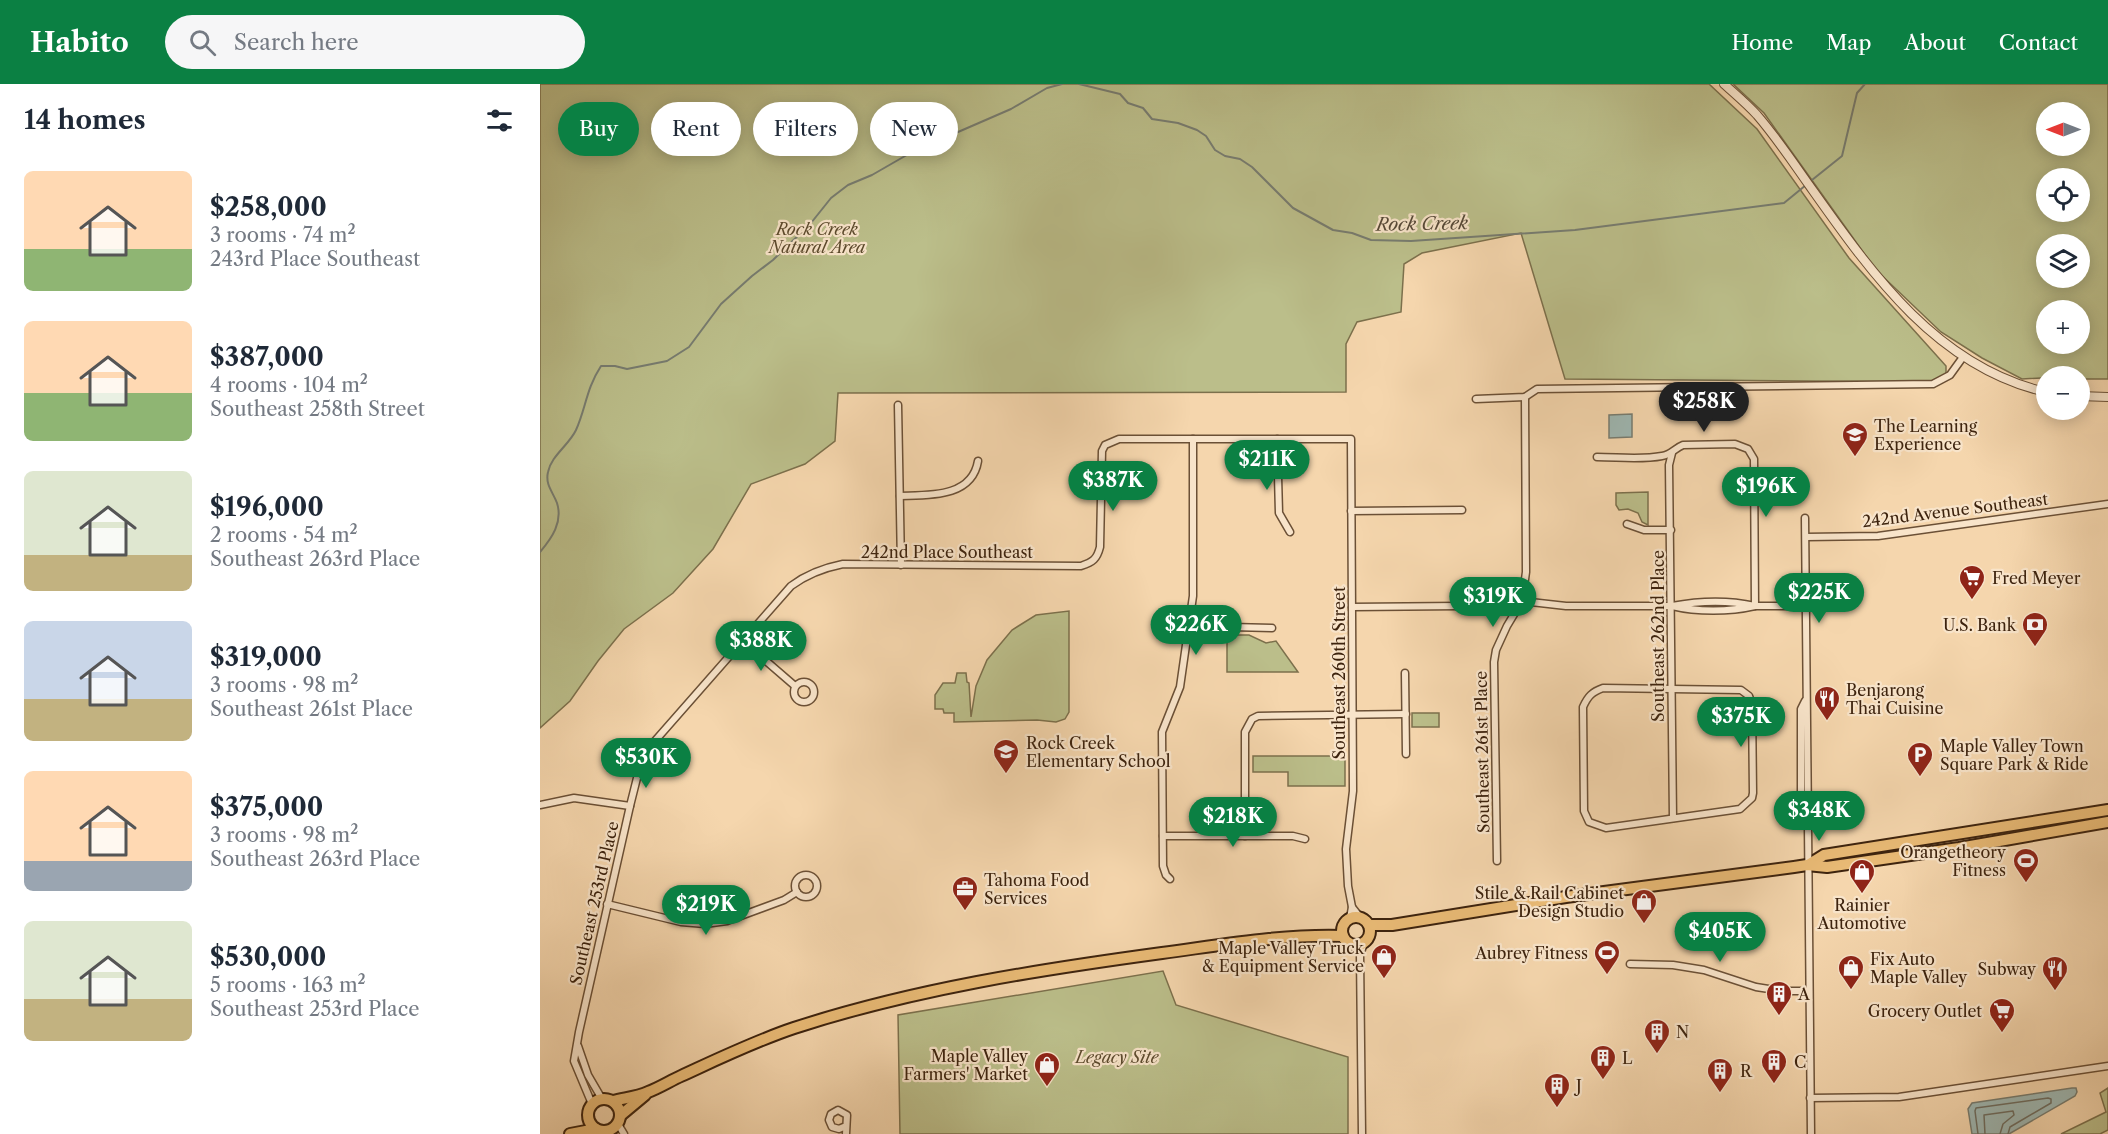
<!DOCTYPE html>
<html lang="en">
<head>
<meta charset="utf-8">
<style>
	:root { --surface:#fff; --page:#f6f6f7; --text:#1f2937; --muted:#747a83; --accent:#0b8043 }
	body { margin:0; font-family:"Libre Caslon Text",serif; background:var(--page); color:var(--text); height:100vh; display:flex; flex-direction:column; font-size:22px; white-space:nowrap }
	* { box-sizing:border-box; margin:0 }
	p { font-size:20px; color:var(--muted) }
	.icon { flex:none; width:33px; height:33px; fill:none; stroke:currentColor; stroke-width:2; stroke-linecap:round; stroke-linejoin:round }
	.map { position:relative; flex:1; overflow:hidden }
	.details { display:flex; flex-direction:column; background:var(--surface); width:540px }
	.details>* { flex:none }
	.banner { position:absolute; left:18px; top:18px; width:570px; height:54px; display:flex; gap:12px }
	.needle { width:39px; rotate:270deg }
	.fabs { position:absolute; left:1496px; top:18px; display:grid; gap:12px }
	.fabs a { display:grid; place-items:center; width:54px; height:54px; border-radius:50%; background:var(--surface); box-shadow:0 3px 15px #0003; font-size:30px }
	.price { position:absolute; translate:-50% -51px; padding:0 14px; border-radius:21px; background:var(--accent); color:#fff; font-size:20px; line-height:39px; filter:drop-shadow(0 2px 3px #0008) }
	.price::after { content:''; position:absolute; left:50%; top:36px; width:18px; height:14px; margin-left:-9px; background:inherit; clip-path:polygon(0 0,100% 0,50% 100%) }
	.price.selected { background:#222; color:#fff }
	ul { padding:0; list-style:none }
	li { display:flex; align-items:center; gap:18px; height:150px; padding:0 24px }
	li span { display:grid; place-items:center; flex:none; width:168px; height:120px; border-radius:9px; color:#555 }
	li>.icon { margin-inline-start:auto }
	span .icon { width:72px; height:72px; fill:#fffc; stroke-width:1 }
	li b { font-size:26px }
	h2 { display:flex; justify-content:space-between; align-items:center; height:72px; padding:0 24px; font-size:26px }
	.tag { padding:0 21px; border-radius:27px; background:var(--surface); box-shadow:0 3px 15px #0003; font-size:21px; line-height:54px }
	.tag.selected { background:var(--accent); color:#fff }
	header { display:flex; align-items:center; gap:36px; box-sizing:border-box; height:84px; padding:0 30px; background:var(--accent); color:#fff }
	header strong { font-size:28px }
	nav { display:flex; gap:33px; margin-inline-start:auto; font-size:21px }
	.search { width:420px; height:54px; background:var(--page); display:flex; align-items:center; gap:15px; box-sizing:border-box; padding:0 21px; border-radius:33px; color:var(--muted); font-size:22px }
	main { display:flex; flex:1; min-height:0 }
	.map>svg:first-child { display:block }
	.green { fill:#bbbe8a; stroke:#7c704c; stroke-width:1.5; fill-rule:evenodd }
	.water { fill:#9eb7b2; stroke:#777c70; stroke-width:1.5 }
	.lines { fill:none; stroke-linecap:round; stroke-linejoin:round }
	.shore { stroke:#6e6d60; stroke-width:1.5 }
	.stream { stroke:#777c70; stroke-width:2 }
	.minor-casing { stroke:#6b5036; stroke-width:9 }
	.tertiary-casing { stroke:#6b5036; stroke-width:10 }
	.primary-casing { stroke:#3d230e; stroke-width:14 }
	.minor { stroke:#f8e4ca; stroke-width:6 }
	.tertiary { stroke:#f8e4ca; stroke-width:8 }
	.primary { stroke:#eabb76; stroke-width:10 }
	.labels { text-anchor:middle; stroke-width:4.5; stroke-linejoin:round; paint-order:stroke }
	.park-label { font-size:16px; font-style:italic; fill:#5c4a2d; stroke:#f8e4ca }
	.poi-label { font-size:16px; fill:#3d230e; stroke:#f8e4ca; text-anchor:start }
	.street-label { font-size:16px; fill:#3d230e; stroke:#f8e4ca }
	.water-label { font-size:18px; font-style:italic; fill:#554837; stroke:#f8e4ca }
</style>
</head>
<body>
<header>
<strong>Habito</strong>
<div class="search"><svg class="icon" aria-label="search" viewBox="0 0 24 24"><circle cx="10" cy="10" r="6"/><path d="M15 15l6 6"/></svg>Search here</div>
<nav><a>Home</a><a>Map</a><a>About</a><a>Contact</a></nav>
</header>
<main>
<section class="details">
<h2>14 homes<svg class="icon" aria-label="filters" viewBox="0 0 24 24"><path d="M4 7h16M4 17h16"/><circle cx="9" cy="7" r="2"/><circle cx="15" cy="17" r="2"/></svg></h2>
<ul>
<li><span style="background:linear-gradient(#ffd9b3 65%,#8fb573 0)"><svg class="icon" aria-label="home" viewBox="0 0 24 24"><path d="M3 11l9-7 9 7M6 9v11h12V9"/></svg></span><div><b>$258,000</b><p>3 rooms · 74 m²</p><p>243rd Place Southeast</p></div></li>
<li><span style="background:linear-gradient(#ffd9b3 60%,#8fb573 0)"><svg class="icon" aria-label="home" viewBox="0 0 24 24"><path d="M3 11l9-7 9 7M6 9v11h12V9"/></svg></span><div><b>$387,000</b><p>4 rooms · 104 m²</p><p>Southeast 258th Street</p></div></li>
<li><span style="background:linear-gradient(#dfe7d0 70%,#c2b280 0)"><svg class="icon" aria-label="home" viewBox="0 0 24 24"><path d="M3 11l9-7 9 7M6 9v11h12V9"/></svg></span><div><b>$196,000</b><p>2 rooms · 54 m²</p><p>Southeast 263rd Place</p></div></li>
<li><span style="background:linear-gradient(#c9d6e8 65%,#c2b280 0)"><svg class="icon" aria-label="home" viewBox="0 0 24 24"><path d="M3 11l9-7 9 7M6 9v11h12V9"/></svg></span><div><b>$319,000</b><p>3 rooms · 98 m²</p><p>Southeast 261st Place</p></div></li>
<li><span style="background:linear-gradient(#ffd9b3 75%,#9aa5b1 0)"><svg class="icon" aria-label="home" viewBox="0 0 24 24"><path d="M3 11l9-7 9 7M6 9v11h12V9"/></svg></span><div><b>$375,000</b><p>3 rooms · 98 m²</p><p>Southeast 263rd Place</p></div></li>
<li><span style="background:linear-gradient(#dfe7d0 65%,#c2b280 0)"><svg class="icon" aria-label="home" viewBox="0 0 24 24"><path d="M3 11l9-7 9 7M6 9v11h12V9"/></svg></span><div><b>$530,000</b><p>5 rooms · 163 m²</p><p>Southeast 253rd Place</p></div></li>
</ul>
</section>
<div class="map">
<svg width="1568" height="1050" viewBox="0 0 1568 1050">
	<rect width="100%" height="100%" fill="#f5d6ad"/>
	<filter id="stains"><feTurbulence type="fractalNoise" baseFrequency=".00333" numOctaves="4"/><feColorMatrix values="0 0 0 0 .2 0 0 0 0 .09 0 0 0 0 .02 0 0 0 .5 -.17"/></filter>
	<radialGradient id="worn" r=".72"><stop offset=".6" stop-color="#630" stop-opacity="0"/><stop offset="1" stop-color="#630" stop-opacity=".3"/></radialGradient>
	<g class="green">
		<polygon points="0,0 1169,0 1217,45 1309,174 1406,282 1406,290 1389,298 1025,295 981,149 882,169 864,180 861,228 817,238 806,260 806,308 298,309 295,357 265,380 211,400 173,465 133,509 84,545 58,577 30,617 0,644"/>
		<path d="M1193,0H1568V295H1539V292L1482,295L1442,274L1401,248L1336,186L1224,29ZM1506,28H1539V62H1506ZM1506,94H1539V128H1506ZM1506,160H1539V194H1506ZM1506,226H1539V260H1506Z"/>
		<polygon points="1108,408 1108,441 1102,438 1098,429 1088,425 1079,426 1076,421 1076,409"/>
		<polygon points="529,527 529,628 525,635 516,638 497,636 414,638 414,629 404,629 403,625 395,625 395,611 403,599 415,599 417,589 426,589 427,598 429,599 431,633 436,602 447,576 472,546 496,531"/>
		<polygon points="687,551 709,551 726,559 736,557 758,588 687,588"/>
		<rect x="872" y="629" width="27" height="14"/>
		<polygon points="713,672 805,672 805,702 748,702 748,688 713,688"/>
		<polygon points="623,887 636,921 808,973 808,1050 360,1050 358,931"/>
		<polygon points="1568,1004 1568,1046 1560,1050 1521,1050 1566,1028 1560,1009"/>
	</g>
	<g class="water">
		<polygon points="1092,330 1092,353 1069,354 1069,331"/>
		<polygon points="1532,1004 1536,1004 1537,1008 1535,1012 1469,1050 1432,1050 1428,1025 1432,1019"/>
	</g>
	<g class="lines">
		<g class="shore">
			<polyline points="1438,1050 1435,1027 1436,1024 1508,1014 1511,1015 1511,1019 1470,1043 1468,1050"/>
			<polyline points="1445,1050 1444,1031 1473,1027 1474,1031 1463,1040 1460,1050"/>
		</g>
		<g class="stream">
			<polyline points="539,0 580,10 588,19 603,24 612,35 638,39 657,46 666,52 675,66 685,72 700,75 712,83 753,124 793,146 812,149 831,156 871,157 1035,146 1244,119 1266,101"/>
			<polyline points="1272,96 1302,72 1317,9 1325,0"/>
			<path d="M0,468C12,454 23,438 17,419C13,408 5,401 8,388C11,372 29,361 36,346C46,324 46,305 61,282H75L87,285L127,277L149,263L181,220L212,192L233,176L271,139L291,114L308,101L332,91L372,68L471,25L507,4L522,0"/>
		</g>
		<defs>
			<g id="minor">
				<polyline points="936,315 985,313 997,305 1393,300 1410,291 1423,273"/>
				<polyline points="358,321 361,481"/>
				<polyline points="737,355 739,429 750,448"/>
				<polyline points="1132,369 1129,381 1133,734"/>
				<path d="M1057,373C1078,373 1101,376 1122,372C1131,371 1135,364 1143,361L1195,360L1208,365L1214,375L1215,522H1267"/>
				<path d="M360,412C388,411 432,414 438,377"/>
				<polyline points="811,427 922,426"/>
				<polyline points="1265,434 1271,1050"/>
				<polyline points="1087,440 1104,446 1131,446"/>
				<polyline points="1266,453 1338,452 1568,420"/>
				<path d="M982,517L1026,522H1132C1158,517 1189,516 1215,522C1189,528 1157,528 1132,522"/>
				<polyline points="812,523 920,522"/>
				<polyline points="650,542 732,544"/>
				<polyline points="203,557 255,602"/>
				<polyline points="865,589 866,670"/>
				<circle cx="264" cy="608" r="10"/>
				<path d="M1063,604L1201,606L1209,612L1212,620L1213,709L1212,714L1200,725L1066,744L1049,738L1044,727L1043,623C1048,612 1052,608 1063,604Z"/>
				<polyline points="0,721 34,714 90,722"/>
				<polyline points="1264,722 1261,708 1261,625 1265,617"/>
				<polyline points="623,752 753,752 765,755"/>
				<polyline points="705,752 705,648 712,635 718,632 866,630"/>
				<polyline points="957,777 954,578 956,566 967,542 982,517 986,488 985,313"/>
				<circle cx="266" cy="802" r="11"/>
				<polyline points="630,795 626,791 623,782 622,648 640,603 653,512 653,355"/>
				<polyline points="67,820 141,838 165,840 187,837 244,816 257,808"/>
				<polyline points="812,823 820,833"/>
				<polyline points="1090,880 1133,881 1164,886 1216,903 1242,907 1269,907"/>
				<polyline points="38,962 48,991 62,1015"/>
				<polyline points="1270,1014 1359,1013 1568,982"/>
				<path d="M52,1020L34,977L39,948L90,722L100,682L114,658L251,502C267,490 283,484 303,480L541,482C553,478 557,475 560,463L562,367L565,361L579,355H811L813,707L806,765L808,802L812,823L810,834"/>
				<polyline points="78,1040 84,1050"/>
				<polyline points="306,1042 299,1045 292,1043 289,1036 291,1030 298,1026 307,1031 306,1050"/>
				<polyline points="67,1047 69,1050"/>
				<polyline points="822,1050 820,871 824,859"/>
			</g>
			<g id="tertiary">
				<path d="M1184,0C1195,10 1207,20 1217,31C1236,53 1252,77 1269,101C1330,187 1396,283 1506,308"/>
				<polyline points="1539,312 1568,313"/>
			</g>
			<g id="primary">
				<polyline points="1268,781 1284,771 1568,726"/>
				<circle cx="816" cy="847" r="14"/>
				<polyline points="829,841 852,841 1026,813 1254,783 1267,781 1287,783 1419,764 1568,738"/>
				<circle cx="64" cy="1031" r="16"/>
				<path d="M73,1017C84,1014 97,1013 108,1008C119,1004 130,997 141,992C178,975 215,957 254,944C374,905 497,886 622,869C682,861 743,850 803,852"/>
				<polyline points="81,1031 105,1011"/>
				<polyline points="30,1050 56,1045"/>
			</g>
		</defs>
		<use href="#minor" class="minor-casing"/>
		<use href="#tertiary" class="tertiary-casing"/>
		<use href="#primary" class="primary-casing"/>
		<use href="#minor" class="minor"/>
		<use href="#tertiary" class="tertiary"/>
		<use href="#primary" class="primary"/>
	</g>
	<defs>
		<symbol id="school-pin" viewBox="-11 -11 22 30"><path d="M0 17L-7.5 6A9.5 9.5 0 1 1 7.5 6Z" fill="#8f2418" stroke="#f8e4ca"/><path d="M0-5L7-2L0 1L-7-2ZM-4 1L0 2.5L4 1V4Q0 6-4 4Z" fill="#fff"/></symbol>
		<symbol id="supermarket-pin" viewBox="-11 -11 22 30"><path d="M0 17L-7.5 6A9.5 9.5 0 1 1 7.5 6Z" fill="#8f2418" stroke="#f8e4ca"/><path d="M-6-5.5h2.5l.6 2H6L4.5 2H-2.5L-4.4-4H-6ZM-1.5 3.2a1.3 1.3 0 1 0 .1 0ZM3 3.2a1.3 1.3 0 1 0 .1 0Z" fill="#fff"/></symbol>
		<symbol id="bank-pin" viewBox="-11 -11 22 30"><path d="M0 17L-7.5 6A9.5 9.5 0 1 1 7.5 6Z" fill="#8f2418" stroke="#f8e4ca"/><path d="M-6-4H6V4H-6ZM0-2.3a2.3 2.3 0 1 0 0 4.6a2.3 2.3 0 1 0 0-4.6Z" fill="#fff"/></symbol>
		<symbol id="restaurant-pin" viewBox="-11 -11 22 30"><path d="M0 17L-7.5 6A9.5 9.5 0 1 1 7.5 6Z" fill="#8f2418" stroke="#f8e4ca"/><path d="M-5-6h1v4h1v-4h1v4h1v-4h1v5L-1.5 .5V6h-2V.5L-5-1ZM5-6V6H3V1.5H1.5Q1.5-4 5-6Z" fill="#fff"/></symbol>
		<symbol id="parking-pin" viewBox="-11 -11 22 30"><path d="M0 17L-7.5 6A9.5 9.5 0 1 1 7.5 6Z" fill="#8f2418" stroke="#f8e4ca"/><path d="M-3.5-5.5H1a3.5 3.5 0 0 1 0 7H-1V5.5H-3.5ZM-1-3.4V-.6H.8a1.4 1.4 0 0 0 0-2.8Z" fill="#fff"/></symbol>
		<symbol id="stadium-pin" viewBox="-11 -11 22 30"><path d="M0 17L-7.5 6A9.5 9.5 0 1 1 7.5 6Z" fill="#8f2418" stroke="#f8e4ca"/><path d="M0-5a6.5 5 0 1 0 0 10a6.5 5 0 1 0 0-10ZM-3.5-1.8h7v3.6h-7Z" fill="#fff"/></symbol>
		<symbol id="shop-pin" viewBox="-11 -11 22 30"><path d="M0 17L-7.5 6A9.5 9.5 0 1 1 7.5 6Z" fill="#8f2418" stroke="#f8e4ca"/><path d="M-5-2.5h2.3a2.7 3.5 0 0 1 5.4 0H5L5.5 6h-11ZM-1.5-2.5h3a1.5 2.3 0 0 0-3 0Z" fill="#fff"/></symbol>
		<symbol id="office-pin" viewBox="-11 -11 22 30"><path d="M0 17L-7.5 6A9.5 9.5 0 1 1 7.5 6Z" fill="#8f2418" stroke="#f8e4ca"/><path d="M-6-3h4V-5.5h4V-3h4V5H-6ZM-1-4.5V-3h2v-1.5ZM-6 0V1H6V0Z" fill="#fff"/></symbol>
		<symbol id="building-pin" viewBox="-11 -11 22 30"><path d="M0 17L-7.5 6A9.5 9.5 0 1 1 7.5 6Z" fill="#8f2418" stroke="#f8e4ca"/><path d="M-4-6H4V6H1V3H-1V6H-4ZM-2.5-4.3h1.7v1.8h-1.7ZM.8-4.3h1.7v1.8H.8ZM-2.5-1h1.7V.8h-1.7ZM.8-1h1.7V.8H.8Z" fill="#fff"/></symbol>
	</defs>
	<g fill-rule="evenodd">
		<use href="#school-pin" x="1300" y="336" width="30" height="40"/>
		<use href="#supermarket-pin" x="1417" y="479" width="30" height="40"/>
		<use href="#bank-pin" x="1480" y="526" width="30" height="40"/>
		<use href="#restaurant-pin" x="1272" y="600" width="30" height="40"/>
		<use href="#school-pin" x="451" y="653" width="30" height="40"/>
		<use href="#parking-pin" x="1365" y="656" width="30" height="40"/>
		<use href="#stadium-pin" x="1471" y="762" width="30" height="40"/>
		<use href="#shop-pin" x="1307" y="773" width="30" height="40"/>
		<use href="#office-pin" x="410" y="790" width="30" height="40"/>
		<use href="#shop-pin" x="1089" y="803" width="30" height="40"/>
		<use href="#stadium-pin" x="1052" y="854" width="30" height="40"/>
		<use href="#shop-pin" x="829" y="858" width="30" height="40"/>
		<use href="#shop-pin" x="1296" y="869" width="30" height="40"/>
		<use href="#restaurant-pin" x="1500" y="870" width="30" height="40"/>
		<use href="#building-pin" x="1224" y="895" width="30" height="40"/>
		<use href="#supermarket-pin" x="1447" y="912" width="30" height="40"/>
		<use href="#building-pin" x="1102" y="933" width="30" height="40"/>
		<use href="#building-pin" x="1048" y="959" width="30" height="40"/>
		<use href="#building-pin" x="1219" y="963" width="30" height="40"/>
		<use href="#shop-pin" x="492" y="966" width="30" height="40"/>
		<use href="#building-pin" x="1165" y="972" width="30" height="40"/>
		<use href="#building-pin" x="1002" y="987" width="30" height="40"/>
	</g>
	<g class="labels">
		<g class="park-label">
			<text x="277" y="151">Rock Creek<tspan x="277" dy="18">Natural Area</tspan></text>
			<text x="577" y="979">Legacy Site</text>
		</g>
		<g class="poi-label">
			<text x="1334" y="348">The Learning<tspan x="1334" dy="18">Experience</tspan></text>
			<text x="1452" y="500">Fred Meyer</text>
			<text x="1476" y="547" text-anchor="end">U.S. Bank</text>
			<text x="1306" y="612">Benjarong<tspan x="1306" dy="18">Thai Cuisine</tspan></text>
			<text x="486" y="665">Rock Creek<tspan x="486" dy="18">Elementary School</tspan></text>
			<text x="1400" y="668">Maple Valley Town<tspan x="1400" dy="18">Square Park &amp; Ride</tspan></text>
			<text x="1466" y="774" text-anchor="end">Orangetheory<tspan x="1466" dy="18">Fitness</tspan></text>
			<text x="444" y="802">Tahoma Food<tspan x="444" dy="18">Services</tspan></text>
			<text x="1084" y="815" text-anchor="end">Stile &amp; Rail Cabinet<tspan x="1084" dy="18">Design Studio</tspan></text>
			<text x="1322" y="827" text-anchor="middle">Rainier<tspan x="1322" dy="18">Automotive</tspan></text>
			<text x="824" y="870" text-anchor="end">Maple Valley Truck<tspan x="824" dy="18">&amp; Equipment Service</tspan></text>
			<text x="1048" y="875" text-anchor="end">Aubrey Fitness</text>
			<text x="1330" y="881">Fix Auto<tspan x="1330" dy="18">Maple Valley</tspan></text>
			<text x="1496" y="891" text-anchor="end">Subway</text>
			<text x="1258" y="916">A</text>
			<text x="1442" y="933" text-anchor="end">Grocery Outlet</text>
			<text x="1136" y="954">N</text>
			<text x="488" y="978" text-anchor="end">Maple Valley<tspan x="488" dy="18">Farmers' Market</tspan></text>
			<text x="1082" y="980">L</text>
			<text x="1254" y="984">C</text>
			<text x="1200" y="993">R</text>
			<text x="1036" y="1008">J</text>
		</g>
		<g class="street-label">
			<text transform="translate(1415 426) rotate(-7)" y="6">242nd Avenue Southeast</text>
			<text x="407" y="474">242nd Place Southeast</text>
			<text transform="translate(1118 552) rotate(-90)" y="6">Southeast 262nd Place</text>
			<text transform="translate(799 589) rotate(-90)" y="6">Southeast 260th Street</text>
			<text transform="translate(942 668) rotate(-91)" y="6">Southeast 261st Place</text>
			<text transform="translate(54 819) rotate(-77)" y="6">Southeast 253rd Place</text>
		</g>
		<g class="water-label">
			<text transform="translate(882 140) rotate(-1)" y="6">Rock Creek</text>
		</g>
	</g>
	<rect width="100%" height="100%" filter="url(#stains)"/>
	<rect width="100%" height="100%" fill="url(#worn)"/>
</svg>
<div class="fabs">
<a><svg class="needle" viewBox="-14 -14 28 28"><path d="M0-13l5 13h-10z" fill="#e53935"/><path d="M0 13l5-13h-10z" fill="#747a83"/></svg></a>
<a><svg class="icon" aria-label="locate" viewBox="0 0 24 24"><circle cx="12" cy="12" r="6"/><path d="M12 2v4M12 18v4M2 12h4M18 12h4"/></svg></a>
<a><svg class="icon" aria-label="layers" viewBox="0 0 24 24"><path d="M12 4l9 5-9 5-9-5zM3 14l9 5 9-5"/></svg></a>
<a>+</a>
<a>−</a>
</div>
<b class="price selected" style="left:1164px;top:349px">$258K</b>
<b class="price" style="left:727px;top:407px">$211K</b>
<b class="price" style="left:573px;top:428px">$387K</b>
<b class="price" style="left:1226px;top:434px">$196K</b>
<b class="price" style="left:1279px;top:540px">$225K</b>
<b class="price" style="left:953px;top:544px">$319K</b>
<b class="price" style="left:656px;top:572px">$226K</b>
<b class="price" style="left:221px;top:588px">$388K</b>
<b class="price" style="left:1201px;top:664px">$375K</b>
<b class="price" style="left:106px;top:705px">$530K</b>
<b class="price" style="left:1279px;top:758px">$348K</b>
<b class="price" style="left:693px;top:764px">$218K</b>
<b class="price" style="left:166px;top:852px">$219K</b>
<b class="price" style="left:1180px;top:879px">$405K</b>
<div class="banner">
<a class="tag selected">Buy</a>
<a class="tag">Rent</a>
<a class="tag">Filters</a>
<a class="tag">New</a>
</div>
</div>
</main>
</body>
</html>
